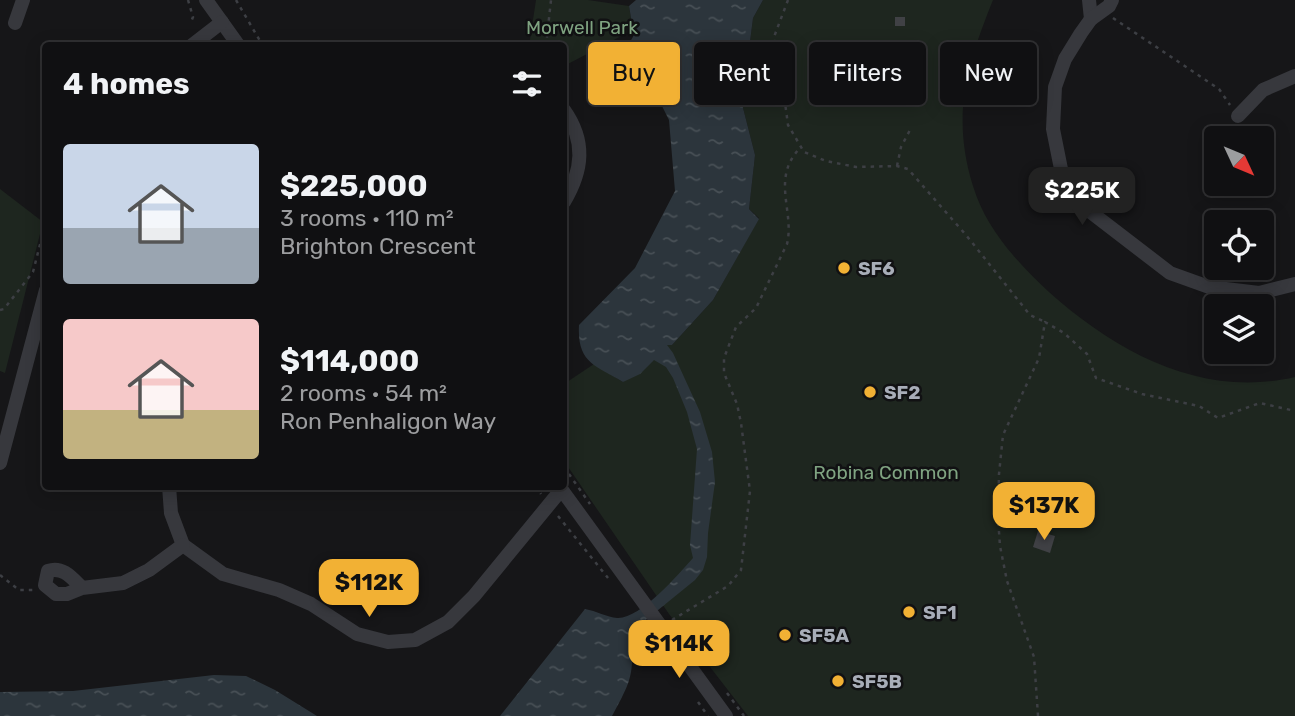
<!DOCTYPE html>
<html lang="en">
<head>
<meta charset="utf-8">
<style>
	:root { --surface:#101012; --page:#19191b; --text:#f1f3f6; --muted:#9c9d9f; --line:#303032; --accent:#f2b134 }
	body { margin:0; font-family:Rubik,sans-serif; background:var(--page); color:var(--text); height:100vh; display:flex; flex-direction:column; font-size:26px; white-space:nowrap }
	* { box-sizing:border-box; margin:0 }
	p { font-size:23px; color:var(--muted) }
	.icon { flex:none; width:38px; height:38px; fill:none; stroke:currentColor; stroke-width:2; stroke-linecap:round; stroke-linejoin:round }
	.map { position:relative; flex:1; overflow:hidden }
	.details { position:absolute; left:42px; top:42px; width:525px; height:448px; display:flex; flex-direction:column; background:var(--surface); border-radius:7px; box-shadow:0 4px 18px #0003,0 0 0 2px var(--line) }
	.details>* { flex:none }
	.guide { position:absolute; left:588px; top:42px; width:602px; height:63px; display:flex; gap:14px }
	.needle { width:46px; rotate:134deg }
	.tools { position:absolute; left:1204px; top:126px; display:grid; gap:14px }
	.tools a { display:grid; place-items:center; width:70px; height:70px; border-radius:7px; background:var(--surface); box-shadow:0 4px 18px #0003,0 0 0 2px var(--line); font-size:35px }
	.price { position:absolute; translate:-50% -60px; padding:0 16px; border-radius:14px; background:var(--accent); color:#111; font-size:23px; line-height:46px; filter:drop-shadow(0 2px 4px #0008) }
	.price::after { content:''; position:absolute; left:50%; top:42px; width:21px; height:16px; margin-left:-10px; background:inherit; clip-path:polygon(0 0,100% 0,50% 100%) }
	.price.current { background:#222; color:#fff }
	ul { padding:0; list-style:none }
	li { display:flex; align-items:center; gap:21px; height:175px; padding:0 21px }
	li span { display:grid; place-items:center; flex:none; width:196px; height:140px; border-radius:7px; color:#555 }
	li>.icon { margin-inline-start:auto }
	span .icon { width:84px; height:84px; fill:#fffc; stroke-width:1 }
	li b { font-size:30px }
	h2 { display:flex; justify-content:space-between; align-items:center; height:84px; padding:0 21px; font-size:30px }
	.pill { padding:0 24px; border-radius:7px; background:var(--surface); box-shadow:0 4px 18px #0003,0 0 0 2px var(--line); font-size:24px; line-height:63px }
	.pill.current { background:var(--accent); color:#111 }
	.map>svg:first-child { display:block }
	.park { fill:#1e261f }
	.water { fill:url(#water-ripples) }
	.building { fill:#404145 }
	.lines { fill:none; stroke-linecap:round; stroke-linejoin:round }
	.path { stroke:#3d3f44; stroke-width:2.5; stroke-dasharray:3.5 5; stroke-linecap:butt }
	.minor { stroke:#37383d; stroke-width:14 }
	.poi-dot { fill:#f2b134; stroke:#111113; stroke-width:2.5 }
	.labels { text-anchor:middle; stroke-width:5; stroke-linejoin:round; paint-order:stroke }
	.park-label { font-size:19px; fill:#7fa381; stroke:#111113 }
	.poi-label { font-size:19px; font-weight:bold; fill:#a8adb8; stroke:#111113; text-anchor:start }
</style>
</head>
<body>
<div class="map">
<svg width="1295" height="716" viewBox="0 0 1295 716">
	<defs>
		<pattern id="water-ripples" width="26" height="14" patternUnits="userSpaceOnUse" patternTransform="scale(1.75)"><rect width="26" height="14" fill="#2c353c"/><path d="M2 4q2-2 4 0t4 0M15 11q2-2 4 0t4 0" fill="none" stroke="#485056"/></pattern>
	</defs>
	<rect width="100%" height="100%" fill="#161618"/>
	<g class="park">
		<polygon points="536,0 588,0 629,6 633,30 564,66 564,46 529,46"/>
		<path d="M763,0H993C967,65 951,115 973,186C986,229 1017,262 1049,292C1116,352 1202,399 1295,377V716H748L669,614L564,461V384L594,364L623,382L666,345H672L713,300L759,218L749,209L755,155L742,104L753,18Z"/>
		<polygon points="0,189 43,222 5,373 0,371"/>
	</g>
	<g class="water">
		<path d="M636,0H763L753,18L742,104L755,155L749,209L759,219L713,300L672,345H667L673,353L700,412L712,452L715,482L708,533L707,557L703,570L695,580L631,632C634,675 632,679 612,716H500L585,609C596,611 607,617 617,618C639,620 679,574 693,558L690,545L697,449L687,412L673,378L666,367L654,360L640,374L623,382C595,365 577,363 579,325L635,268L675,191L669,120L630,42L634,35L629,6Z"/>
		<polygon points="214,675 246,676 275,690 317,716 0,716 0,692 73,691"/>
	</g>
	<g class="building">
		<rect x="895" y="17" width="10" height="9"/>
		<polygon points="1038,531 1055,536 1050,553 1033,547"/>
	</g>
	<g class="lines">
		<g class="path">
			<polyline points="188,0 193,17 191,22"/>
			<polyline points="236,0 263,46"/>
			<polyline points="788,0 774,37 775,53 780,65 788,125 804,152 826,161 856,167 897,166 908,169 966,235 1030,315 1045,322"/>
			<polyline points="1113,18 1219,89 1230,105"/>
			<polyline points="546,46 551,0"/>
			<polyline points="897,166 901,147 910,130 909,127"/>
			<polyline points="0,310 4,309 33,272 44,229 46,230"/>
			<polyline points="564,467 590,504"/>
			<polyline points="536,486 541,494"/>
			<polyline points="558,516 608,578"/>
			<polyline points="0,575 19,590 34,590"/>
			<path d="M672,620L728,586L741,570L750,491L741,423L737,404L724,373V358L736,327L756,308L787,244C795,211 770,178 801,147"/>
			<polyline points="727,693 744,716"/>
			<polyline points="698,702 708,716"/>
			<polyline points="1038,716 1034,657 1007,581 1000,546 998,518 999,474 1003,435 1039,358 1045,322 1064,333 1087,354 1096,378 1142,394 1199,406 1218,418 1260,403 1295,411"/>
		</g>
		<g class="minor">
			<polyline points="206,0 239,46"/>
			<polyline points="1089,0 1091,19"/>
			<polyline points="1112,0 1109,6 1091,19 1081,33 1065,59 1055,87 1053,129 1061,169 1069,183 1088,210 1170,273 1209,287 1259,293 1295,284"/>
			<polyline points="15,23 23,0"/>
			<polyline points="191,46 222,22"/>
			<path d="M564,110C586,141 583,170 564,202"/>
			<polyline points="1238,116 1263,90 1295,76"/>
			<polyline points="0,463 46,290"/>
			<polyline points="169,486 171,513 183,545 223,574 279,590 311,604 357,634 388,642 415,640 448,622 474,596 561,490"/>
			<polyline points="559,486 726,716"/>
			<path d="M82,588C72,578 63,566 48,571L45,585L56,594H67L82,588L123,583L149,570L183,545"/>
		</g>
	</g>
	<g class="poi-dot">
		<circle cx="844" cy="268" r="7"/>
		<circle cx="870" cy="392" r="7"/>
		<circle cx="909" cy="612" r="7"/>
		<circle cx="785" cy="635" r="7"/>
		<circle cx="838" cy="681" r="7"/>
	</g>
	<g class="labels">
		<g class="park-label">
			<text x="582" y="34">Morwell Park</text>
			<text x="886" y="479">Robina Common</text>
		</g>
		<g class="poi-label">
			<text x="858" y="275">SF6</text>
			<text x="884" y="399">SF2</text>
			<text x="923" y="619">SF1</text>
			<text x="799" y="642">SF5A</text>
			<text x="852" y="688">SF5B</text>
		</g>
	</g>
</svg>
<div class="tools">
<a><svg class="needle" viewBox="-14 -14 28 28"><path d="M0-13l5 13h-10z" fill="#e53935"/><path d="M0 13l5-13h-10z" fill="#9c9d9f"/></svg></a>
<a><svg class="icon" aria-label="locate" viewBox="0 0 24 24"><circle cx="12" cy="12" r="6"/><path d="M12 2v4M12 18v4M2 12h4M18 12h4"/></svg></a>
<a><svg class="icon" aria-label="layers" viewBox="0 0 24 24"><path d="M12 4l9 5-9 5-9-5zM3 14l9 5 9-5"/></svg></a>
</div>
<b class="price current" style="left:1082px;top:227px">$225K</b>
<b class="price" style="left:1044px;top:542px">$137K</b>
<b class="price" style="left:369px;top:619px">$112K</b>
<b class="price" style="left:679px;top:680px">$114K</b>
<div class="guide">
<a class="pill current">Buy</a>
<a class="pill">Rent</a>
<a class="pill">Filters</a>
<a class="pill">New</a>
</div>
<section class="details">
<h2>4 homes<svg class="icon" aria-label="filters" viewBox="0 0 24 24"><path d="M4 7h16M4 17h16"/><circle cx="9" cy="7" r="2"/><circle cx="15" cy="17" r="2"/></svg></h2>
<ul>
<li><span style="background:linear-gradient(#c9d6e8 60%,#9aa5b1 0)"><svg class="icon" aria-label="home" viewBox="0 0 24 24"><path d="M3 11l9-7 9 7M6 9v11h12V9"/></svg></span><div><b>$225,000</b><p>3 rooms · 110 m²</p><p>Brighton Crescent</p></div></li>
<li><span style="background:linear-gradient(#f6c9c9 65%,#c2b280 0)"><svg class="icon" aria-label="home" viewBox="0 0 24 24"><path d="M3 11l9-7 9 7M6 9v11h12V9"/></svg></span><div><b>$114,000</b><p>2 rooms · 54 m²</p><p>Ron Penhaligon Way</p></div></li>
</ul>
</section>
</div>
</body>
</html>
